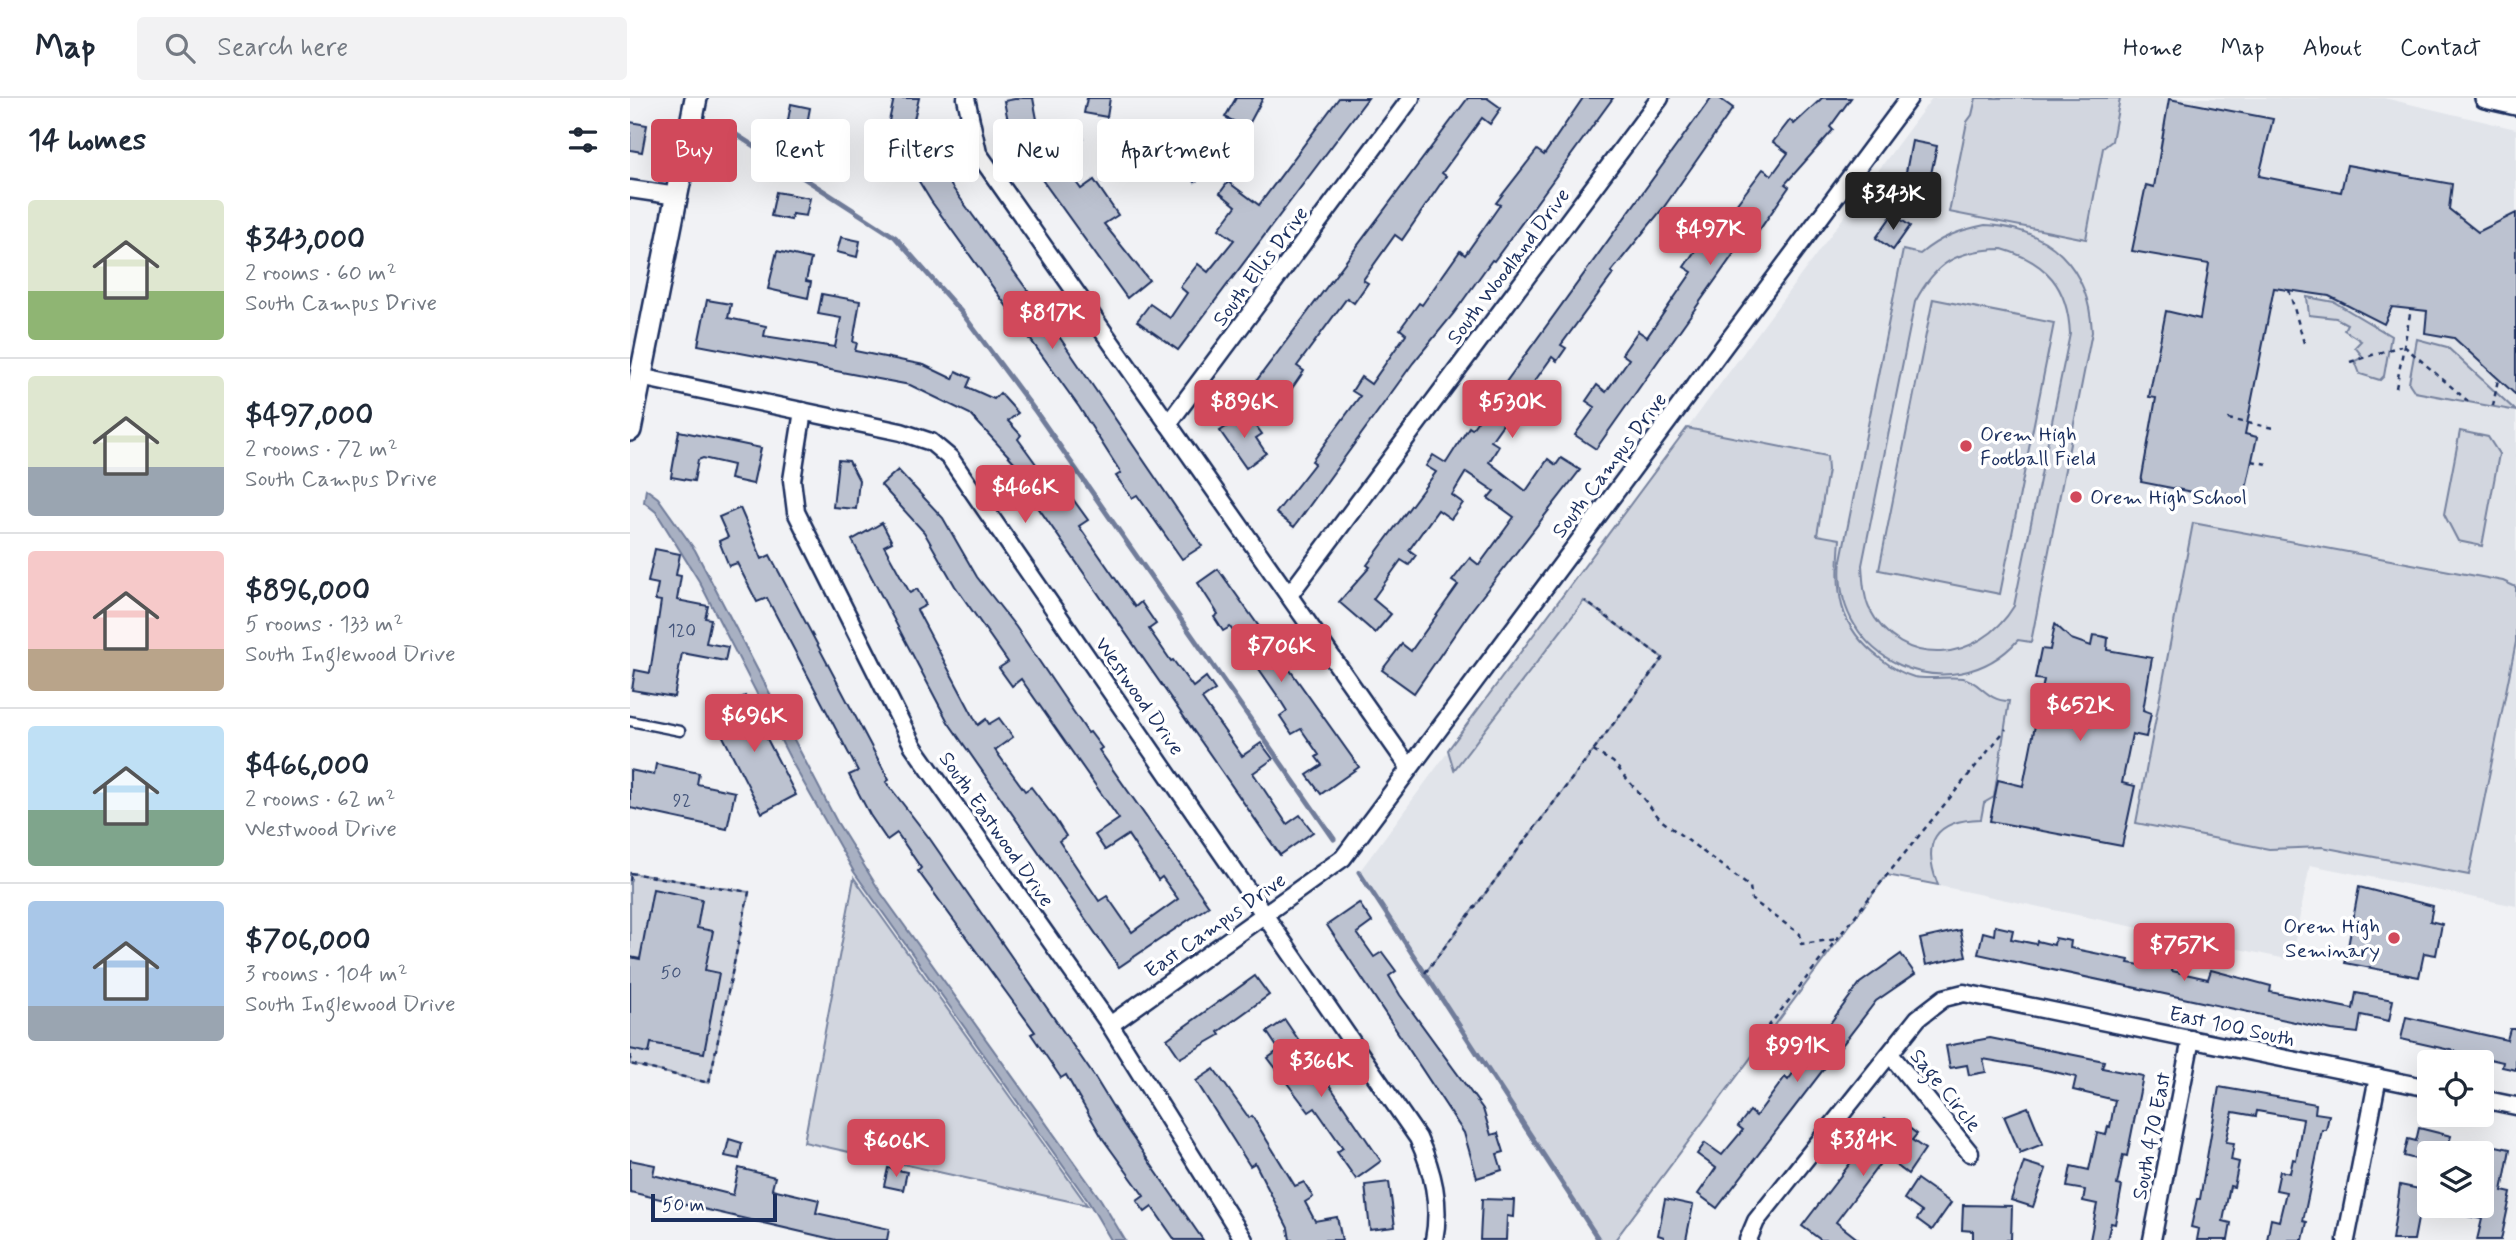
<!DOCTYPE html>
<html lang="en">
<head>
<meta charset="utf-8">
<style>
	:root { --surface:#fff; --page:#f2f2f3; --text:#1f2937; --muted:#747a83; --line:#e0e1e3; --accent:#d1495b }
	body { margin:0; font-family:Mynerve,sans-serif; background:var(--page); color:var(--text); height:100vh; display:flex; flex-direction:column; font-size:26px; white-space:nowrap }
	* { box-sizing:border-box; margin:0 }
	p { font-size:23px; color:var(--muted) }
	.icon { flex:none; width:38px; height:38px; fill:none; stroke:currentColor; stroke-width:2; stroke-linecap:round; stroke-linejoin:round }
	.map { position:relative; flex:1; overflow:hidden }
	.details { display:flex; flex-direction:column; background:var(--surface); width:630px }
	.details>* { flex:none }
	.banner { position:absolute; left:21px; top:21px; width:665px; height:63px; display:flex; gap:14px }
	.buttons { position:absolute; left:1787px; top:952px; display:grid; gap:14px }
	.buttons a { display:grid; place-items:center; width:77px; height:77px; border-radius:7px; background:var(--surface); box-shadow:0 7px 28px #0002; font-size:35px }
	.scale { position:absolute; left:21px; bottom:18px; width:126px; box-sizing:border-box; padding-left:7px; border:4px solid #1b2f5e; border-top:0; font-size:19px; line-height:24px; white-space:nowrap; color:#1b2f5e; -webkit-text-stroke:5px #fff; paint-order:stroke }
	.price { position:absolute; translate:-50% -60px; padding:0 16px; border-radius:7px; background:var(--accent); color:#fff; font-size:23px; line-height:46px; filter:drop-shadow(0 2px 4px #0008) }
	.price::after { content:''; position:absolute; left:50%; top:42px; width:21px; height:16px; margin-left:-10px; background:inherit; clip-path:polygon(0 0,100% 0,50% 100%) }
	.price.selected { background:#222; color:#fff }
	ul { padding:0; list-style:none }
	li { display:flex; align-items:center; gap:21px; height:175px; padding:0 28px }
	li+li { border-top:2px solid var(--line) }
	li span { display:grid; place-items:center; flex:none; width:196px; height:140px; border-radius:7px; color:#555 }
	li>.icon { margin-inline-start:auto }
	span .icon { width:84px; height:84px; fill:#fffc; stroke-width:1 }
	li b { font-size:30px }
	h2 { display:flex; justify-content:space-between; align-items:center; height:84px; padding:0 28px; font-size:30px }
	.chip { padding:0 24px; border-radius:7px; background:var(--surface); box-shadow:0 7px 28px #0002; font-size:24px; line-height:63px }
	.chip.selected { background:var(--accent); color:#fff }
	header { display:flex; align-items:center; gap:42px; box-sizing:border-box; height:98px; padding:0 35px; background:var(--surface); border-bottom:2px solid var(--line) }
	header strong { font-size:33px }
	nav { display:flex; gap:38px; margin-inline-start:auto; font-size:24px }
	.search { width:490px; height:63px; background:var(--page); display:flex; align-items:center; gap:18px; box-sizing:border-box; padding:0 24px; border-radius:7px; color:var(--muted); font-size:26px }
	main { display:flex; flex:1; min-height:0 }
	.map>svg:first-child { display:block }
	.built { fill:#e1e4ea }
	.green { fill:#d2d6df; stroke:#76829e; stroke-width:2; fill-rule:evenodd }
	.water { fill:#a8b0c2; stroke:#707c9a; stroke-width:2 }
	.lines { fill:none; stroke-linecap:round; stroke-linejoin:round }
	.stream { stroke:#707c9a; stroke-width:5 }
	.building { fill:#bcc2d0; stroke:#1b2f5e; stroke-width:2 }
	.service-casing { stroke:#1b2f5e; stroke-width:13 }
	.minor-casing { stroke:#1b2f5e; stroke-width:21 }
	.tertiary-casing { stroke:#1b2f5e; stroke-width:24 }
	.secondary-casing { stroke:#1b2f5e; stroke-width:26 }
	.path { stroke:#1b2f5e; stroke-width:2.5; stroke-dasharray:5 5; stroke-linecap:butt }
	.service { stroke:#fff; stroke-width:8 }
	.minor { stroke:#fff; stroke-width:16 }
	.tertiary { stroke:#fff; stroke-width:19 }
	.secondary { stroke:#fff; stroke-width:21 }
	.poi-dot { fill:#d1495b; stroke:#fff; stroke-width:2.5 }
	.labels { text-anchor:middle; stroke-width:7; stroke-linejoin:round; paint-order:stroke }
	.number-label { font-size:18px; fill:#43547a }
	.street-label { font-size:21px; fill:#1b2f5e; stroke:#fff }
	.poi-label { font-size:21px; fill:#1b2f5e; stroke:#fff; text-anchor:start }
</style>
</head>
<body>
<header>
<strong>Map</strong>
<div class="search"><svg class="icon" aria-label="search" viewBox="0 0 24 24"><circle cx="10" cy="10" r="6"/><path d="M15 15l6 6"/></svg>Search here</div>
<nav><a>Home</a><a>Map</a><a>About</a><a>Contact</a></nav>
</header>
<main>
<section class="details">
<h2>14 homes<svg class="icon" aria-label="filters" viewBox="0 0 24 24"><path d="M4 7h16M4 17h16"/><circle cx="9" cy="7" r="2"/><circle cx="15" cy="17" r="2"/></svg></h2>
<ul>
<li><span style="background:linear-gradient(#dfe7d0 65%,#8fb573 0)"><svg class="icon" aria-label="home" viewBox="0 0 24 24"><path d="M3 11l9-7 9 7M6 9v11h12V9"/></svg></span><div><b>$343,000</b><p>2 rooms · 60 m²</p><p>South Campus Drive</p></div></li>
<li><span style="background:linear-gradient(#dfe7d0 65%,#9aa5b1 0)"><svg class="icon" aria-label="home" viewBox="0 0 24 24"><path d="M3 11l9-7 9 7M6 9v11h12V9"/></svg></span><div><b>$497,000</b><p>2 rooms · 72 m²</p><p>South Campus Drive</p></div></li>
<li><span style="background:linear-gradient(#f6c9c9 70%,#b9a48a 0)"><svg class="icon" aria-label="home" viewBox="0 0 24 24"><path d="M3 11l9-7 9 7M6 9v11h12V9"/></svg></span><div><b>$896,000</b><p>5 rooms · 133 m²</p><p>South Inglewood Drive</p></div></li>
<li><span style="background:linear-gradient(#bfe0f5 60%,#7fa58c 0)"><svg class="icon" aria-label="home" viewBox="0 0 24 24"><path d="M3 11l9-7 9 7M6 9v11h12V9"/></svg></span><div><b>$466,000</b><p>2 rooms · 62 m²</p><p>Westwood Drive</p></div></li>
<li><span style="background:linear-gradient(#a9c7e8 75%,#9aa5b1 0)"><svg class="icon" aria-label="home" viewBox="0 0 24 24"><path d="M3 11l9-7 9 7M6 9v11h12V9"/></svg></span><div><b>$706,000</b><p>3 rooms · 104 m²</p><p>South Inglewood Drive</p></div></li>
</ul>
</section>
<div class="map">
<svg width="1886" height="1142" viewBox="0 0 1886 1142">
	<rect width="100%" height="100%" fill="#f1f2f5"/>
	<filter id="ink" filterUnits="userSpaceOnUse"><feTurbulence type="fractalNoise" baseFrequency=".0143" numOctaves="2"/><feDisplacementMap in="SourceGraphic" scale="14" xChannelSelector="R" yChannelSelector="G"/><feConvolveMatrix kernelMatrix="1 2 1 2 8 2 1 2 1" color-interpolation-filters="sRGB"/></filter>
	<g filter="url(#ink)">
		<polygon class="built" points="1302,0 1754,0 1886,31 1886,808 1680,767 1661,862 1257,777 985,1142 969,1142 729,774"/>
		<g class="green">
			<polygon points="1346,0 1490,0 1482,43 1473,50 1456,141 1319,114 1337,24 1342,17"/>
			<path d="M1355,127C1420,130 1459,169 1462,234L1401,544L1388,542C1321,616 1200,562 1211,462L1273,152L1290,156C1310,139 1330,132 1355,127ZM1372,151C1417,164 1438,189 1440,236L1384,508C1350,565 1271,573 1239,510C1233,497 1233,480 1232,467L1285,204C1306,164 1327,152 1372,151Z"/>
			<polygon points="1677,199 1704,204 1761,238 1754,278 1750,282 1730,276 1725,263 1733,259 1725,249 1731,243 1714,232 1717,226 1706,220 1679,217"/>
			<polygon points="1303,201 1424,225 1370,496 1249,472"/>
			<polygon points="1787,241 1817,249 1886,313 1785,294 1779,285"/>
			<path d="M1057,330L1197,358L1198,372L1187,437L1210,441C1206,493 1206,528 1251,561C1260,568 1273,576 1284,579C1301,582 1317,578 1333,580C1350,583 1356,603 1379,603L1364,699L1354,705L1351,721C1305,722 1291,744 1308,787L1257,777L985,1142H969L795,875L1033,560L954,503L824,672L818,652Z"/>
			<polygon points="1830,333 1858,339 1869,356 1852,448 1828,443 1814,416"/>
			<polygon points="1563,425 1873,483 1886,489 1886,544 1839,777 1692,749 1639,751 1506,725"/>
			<polygon points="0,775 119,794 79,985 0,966"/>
			<polygon points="224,780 457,1107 174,1044"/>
		</g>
		<polygon class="water" points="16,391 28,400 65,452 207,724 251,795 471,1102 495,1142 481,1142 458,1103 224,774 163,666 69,483 26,414 14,404"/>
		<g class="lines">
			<g class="stream">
				<polyline points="96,30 265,139 332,215 406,314 704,741"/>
				<polyline points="729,774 969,1142"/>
			</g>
		</g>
		<g class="building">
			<polygon points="264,0 289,0 279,43 256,37"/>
			<polygon points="390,0 403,0 409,32 381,38 374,3"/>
			<polygon points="457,0 480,0 477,19 454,15"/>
			<polygon points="606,0 633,0 610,43 613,46 565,84 550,66 603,23 595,19"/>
			<polygon points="709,0 738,0 548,252 507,223 520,206 540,220 557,195 550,189 568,166 578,174 604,142 589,131 606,108 590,95 598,84 629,107"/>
			<polygon points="838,0 857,0 871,10 860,26 852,20 812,75 816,78 772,142 765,137 733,182 738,185 724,205 717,200 667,268 674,273 658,296 654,293 645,306 621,290"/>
			<polygon points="953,0 983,0 864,163 862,162 824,215 783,265 664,429 646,415 685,365 682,363 730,298 722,293 731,279 741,286 776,236 770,231 789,205 792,207 830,153 835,157 870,107 866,105 907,52 914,57"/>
			<polygon points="1081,0 1089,0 1103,10 1034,109 981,174 983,176 931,247 936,250 927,263 922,259 894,298 900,303 890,317 883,312 861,343 869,348 859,364 896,393 918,361 926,367 931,360 950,372 840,514 784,595 752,572 772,546 781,553 828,487 822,483 840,460 849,467 884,419 858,400 864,393 836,374 822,397 833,405 821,421 808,412 779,452 786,457 779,467 771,462 743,501 761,516 745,535 709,504 740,469 737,467 806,374 796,368 803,357 816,365 839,329 842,331"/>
			<polygon points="1192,0 1221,0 1200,29 1203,32 1155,86 1159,89 1128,134 1122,130 966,351 945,337 965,309 956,303 967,287 976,294 999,261 992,256 1008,233 1017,239 1062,174 1054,169 1071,144 1081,151 1104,118 1100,115 1133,71 1142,77 1158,55 1143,44 1160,22 1164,26"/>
			<polygon points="1539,1 1643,21 1629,78 1711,94 1717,67 1822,86 1819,111 1848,134 1886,115 1886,297 1824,240 1795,235 1797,213 1762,209 1754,226 1699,198 1644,190 1615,336 1627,339 1613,404 1511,384 1526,300 1519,299 1536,213 1570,221 1579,166 1502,153 1516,87 1524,89"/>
			<polygon points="161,6 180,10 177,26 192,29 186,64 160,59 164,35 156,33"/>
			<polygon points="0,24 17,27 12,54 0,52"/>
			<polygon points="444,24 453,40 426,56 451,91 464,82 488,117 474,126 519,182 497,200 395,58"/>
			<polygon points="494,30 539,52 525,81 493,66 498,56 485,49"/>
			<polygon points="1282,43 1307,48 1295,104 1271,100"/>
			<polygon points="297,45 322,89 398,193 572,448 552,461 507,397 502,400 486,378 491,375 449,309 301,103 274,59"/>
			<polygon points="146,94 180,100 176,118 162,116 161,122 141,118"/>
			<polygon points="1263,116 1280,128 1263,152 1246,140"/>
			<polygon points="211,139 230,143 227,159 207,154"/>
			<polygon points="147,153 181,161 176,183 181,184 178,200 138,191"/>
			<polygon points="192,196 230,203 223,244 227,245 225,253 294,267 323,281 326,273 341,280 337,289 364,301 370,295 388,315 378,323 391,337 388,341 414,377 422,372 458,422 449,428 505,509 511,504 526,526 519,531 541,563 543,562 563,589 576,579 585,592 572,601 612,658 631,645 643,661 623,675 657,726 670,717 683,734 650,757 380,369 385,365 340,316 280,287 68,247 77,202 101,206 98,220 136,228 134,238 205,249 211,220 188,216"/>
			<polygon points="617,315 632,336 626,340 636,355 616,370 590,333"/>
			<polygon points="49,333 131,350 123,386 100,381 103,367 73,360 68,362 64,383 41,379"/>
			<polygon points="208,362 219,363 229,382 226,411 203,409"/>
			<polygon points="268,372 313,420 347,479 386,529 458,635 460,634 472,650 469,652 579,808 489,869 318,624 222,442 252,425 262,444 254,448 280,495 287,491 296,507 287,512 348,627 356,621 359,626 369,620 383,639 365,652 395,693 401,689 426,722 436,738 429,743 469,803 477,798 502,834 548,801 532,779 528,782 498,737 475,752 465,737 489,721 391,581 382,588 369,570 378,564 325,488 294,434 251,387"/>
			<polygon points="110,410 132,461 140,457 259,682 256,684 300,741 464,978 494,1027 573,1142 545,1142 522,1109 515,1114 507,1103 514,1098 473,1041 436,977 431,980 401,936 405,934 288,773 291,770 267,735 257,742 240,717 219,677 228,673 137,500 127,504 107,465 99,468 89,443 98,439 89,419"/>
			<polygon points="25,451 50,456 46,477 51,478 47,502 78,508 75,520 81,521 76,545 98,549 95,563 52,555 44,599 2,592 5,572 20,575 25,543 31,503 25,502 28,486 18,484"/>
			<polygon points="588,471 729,669 691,696 677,677 692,667 686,659 689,657 671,631 662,636 650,618 657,613 647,597 600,529 593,533 584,519 588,516 568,485"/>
			<polygon points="1425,526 1441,541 1461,548 1463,537 1471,538 1478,540 1477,552 1522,560 1513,612 1521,615 1516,639 1502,636 1492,685 1505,688 1492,748 1360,723 1368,682 1393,688 1414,582 1405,581 1411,551 1420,552"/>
			<polygon points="115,598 166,697 132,715 81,615"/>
			<polygon points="26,666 69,675 67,686 105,694 97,731 0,710 0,672 24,677"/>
			<polygon points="1729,789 1803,808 1800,823 1812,826 1806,857 1794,855 1789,879 1715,865"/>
			<polygon points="23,791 72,801 67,830 83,833 75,872 89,875 74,955 21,945 19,955 0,951 0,859 10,861"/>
			<polygon points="729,805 742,824 727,835 744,859 752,854 766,873 759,878 770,897 853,1011 861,1037 868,1035 874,1054 867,1056 872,1072 847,1080 834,1035 697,827"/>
			<polygon points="1365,828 1383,832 1381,841 1406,846 1407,843 1424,847 1425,840 1441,843 1440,850 1499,862 1498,865 1524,869 1525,863 1543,867 1542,873 1578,881 1581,872 1641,888 1640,894 1723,911 1726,895 1763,902 1759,923 1731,917 1728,935 1702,932 1348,856 1353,834 1364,837"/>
			<polygon points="1330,832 1336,858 1296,867 1290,841"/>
			<polygon points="1271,856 1285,876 1246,903 1087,1110 1068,1096 1086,1070 1067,1056 1075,1045 1092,1057 1113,1032 1108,1028 1120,1013 1126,1018 1155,979 1158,982 1230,885"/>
			<polygon points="625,878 639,897 588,934 590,937 550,960 537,941"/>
			<polygon points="1776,919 1877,942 1880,931 1886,931 1886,972 1872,969 1873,964 1771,941"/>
			<polygon points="655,922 751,1063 726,1081 707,1054 713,1050 685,1010 679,1014 638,960 649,952 637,934"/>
			<polygon points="1360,940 1474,963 1472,970 1513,978 1497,1058 1493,1057 1487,1087 1492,1088 1485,1126 1481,1125 1477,1142 1460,1142 1467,1106 1453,1103 1455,1092 1437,1089 1441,1068 1459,1072 1467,1035 1476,1037 1478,1028 1480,1029 1485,1002 1443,992 1446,979 1416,972 1353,961 1356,974 1339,977 1337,967 1320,970 1316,948"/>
			<polygon points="584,971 619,1020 622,1018 665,1088 674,1084 683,1099 675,1104 685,1123 707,1119 712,1142 660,1142 658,1130 625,1065 620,1068 566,983"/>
			<polygon points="1589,989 1686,1006 1685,1015 1699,1017 1696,1032 1692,1032 1673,1123 1677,1124 1673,1142 1637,1142 1641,1121 1649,1123 1656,1094 1646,1092 1650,1073 1660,1075 1663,1061 1666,1062 1673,1021 1627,1013 1626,1018 1603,1014 1596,1044 1604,1045 1601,1062 1609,1064 1604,1089 1600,1088 1593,1123 1601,1125 1598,1142 1567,1142 1569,1131 1561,1129 1567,1101 1570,1101"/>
			<polygon points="1398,1009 1413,1046 1390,1055 1374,1018"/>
			<polygon points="1255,1020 1270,1031 1274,1026 1287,1036 1282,1042 1295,1051 1278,1076 1255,1059 1206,1124 1229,1142 1191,1142 1172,1128"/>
			<polygon points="1789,1030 1821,1038 1816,1055 1795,1055 1793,1063 1774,1058 1778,1041 1786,1043"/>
			<polygon points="99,1041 112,1045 109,1061 95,1058"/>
			<polygon points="1852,1045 1880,1051 1872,1093 1881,1095 1871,1142 1847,1142 1852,1121 1816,1114 1817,1108 1852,1108 1857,1068 1852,1067"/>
			<polygon points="0,1062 25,1067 23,1077 103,1097 109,1070 145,1079 142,1091 189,1102 186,1115 259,1131 257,1142 206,1142 0,1094"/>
			<polygon points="1394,1064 1416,1071 1403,1109 1381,1102"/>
			<polygon points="258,1070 277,1074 273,1092 254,1088"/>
			<polygon points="1287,1081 1321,1105 1302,1132 1287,1121 1292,1114 1274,1101"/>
			<polygon points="759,1084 765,1129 740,1132 735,1087"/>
			<polygon points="1770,1087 1799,1093 1799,1107 1791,1105 1784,1142 1762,1142"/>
			<polygon points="852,1101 884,1102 883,1119 877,1118 876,1142 850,1142"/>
			<polygon points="1035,1101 1063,1107 1056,1142 1034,1142 1034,1139 1028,1137"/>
			<polygon points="1333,1107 1382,1108 1381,1142 1343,1142 1343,1133 1332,1132"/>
		</g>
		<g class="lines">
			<defs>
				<polyline id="service" points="0,623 50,633"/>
				<g id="minor">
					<polyline points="336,0 348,55 779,669"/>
					<polyline points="0,91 47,98"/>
					<path d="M10,279L271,334L301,344L320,360L788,1040C803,1073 811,1106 804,1142"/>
					<polyline points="173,313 162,382 166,414 283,648 480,927 614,1142"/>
					<polyline points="538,326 781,0"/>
					<polyline points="660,496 1030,0"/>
					<polyline points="480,927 713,760 1279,0"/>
					<polyline points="1260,956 1340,1055"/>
					<polyline points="1852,1001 1886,1008"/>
					<polyline points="1118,1142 1126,1123 1288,920 1314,900 1334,895 1799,990"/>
					<polyline points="1522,1142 1561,941"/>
					<polyline points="1716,1142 1748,979"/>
				</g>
				<polyline id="tertiary" points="1855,0 1886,7"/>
				<polyline id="secondary" points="0,332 66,0"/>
			</defs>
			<use href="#service" class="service-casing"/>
			<use href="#minor" class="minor-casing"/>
			<use href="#tertiary" class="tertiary-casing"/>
			<use href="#secondary" class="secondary-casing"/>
			<g class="path">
				<polyline points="1659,192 1674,245"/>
				<polyline points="1774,248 1839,304"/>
				<polyline points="1720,264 1771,248"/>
				<polyline points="1766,290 1781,211"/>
				<polyline points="1863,308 1868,281"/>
				<polyline points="1598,321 1643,330"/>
				<polyline points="1622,363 1637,366"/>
				<polyline points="963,653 983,664 1031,722 1120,789 1122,802 1170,836 1171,846 1208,841"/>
				<polyline points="0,775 119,794 79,985 0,966"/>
				<polyline points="0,783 1,776"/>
				<polyline points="795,875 1033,560 955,503"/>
				<polyline points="1138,929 1257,777 1376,631"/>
				<polyline points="0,962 2,952"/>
			</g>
			<use href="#service" class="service"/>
			<use href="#minor" class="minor"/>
			<use href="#tertiary" class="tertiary"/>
			<use href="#secondary" class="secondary"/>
		</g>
	</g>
	<g class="poi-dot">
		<circle cx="1336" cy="348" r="7"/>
		<circle cx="1446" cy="399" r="7"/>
		<circle cx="1764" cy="840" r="7"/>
	</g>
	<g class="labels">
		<g class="number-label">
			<text x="52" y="538">120</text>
			<text x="52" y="708">92</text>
			<text x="41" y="880">50</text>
		</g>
		<g class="street-label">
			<text transform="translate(630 168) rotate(-53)" y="7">South Ellis Drive</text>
			<text transform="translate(878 168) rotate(-53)" y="7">South Woodland Drive</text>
			<text transform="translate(979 367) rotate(-53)" y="7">South Campus Drive</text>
			<text transform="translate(510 598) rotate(55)" y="7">Westwood Drive</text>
			<text transform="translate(367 731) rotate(55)" y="7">South Eastwood Drive</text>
			<text transform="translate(585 827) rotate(-35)" y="7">East Campus Drive</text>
			<text transform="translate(1602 928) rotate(12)" y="7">East 100 South</text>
			<text transform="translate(1316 992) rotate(51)" y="7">Sage Circle</text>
			<text transform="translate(1521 1038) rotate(-79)" y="7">South 470 East</text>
		</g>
		<g class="poi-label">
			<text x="1350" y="343">Orem High<tspan x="1350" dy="24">Football Field</tspan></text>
			<text x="1460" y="406">Orem High School</text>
			<text x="1750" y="835" text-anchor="end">Orem High<tspan x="1750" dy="24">Seminary</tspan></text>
		</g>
	</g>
</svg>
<div class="buttons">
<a><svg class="icon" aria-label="locate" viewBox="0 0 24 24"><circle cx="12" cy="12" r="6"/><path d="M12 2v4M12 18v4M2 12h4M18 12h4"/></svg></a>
<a><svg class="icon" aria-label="layers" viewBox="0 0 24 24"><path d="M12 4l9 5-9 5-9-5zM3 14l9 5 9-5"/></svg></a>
</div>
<div class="scale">50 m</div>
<b class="price selected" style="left:1263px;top:134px">$343K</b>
<b class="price" style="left:1080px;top:169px">$497K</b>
<b class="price" style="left:422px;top:253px">$817K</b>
<b class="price" style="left:614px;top:342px">$896K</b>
<b class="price" style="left:882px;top:342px">$530K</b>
<b class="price" style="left:395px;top:427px">$466K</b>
<b class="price" style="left:651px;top:586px">$706K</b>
<b class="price" style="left:1450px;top:645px">$652K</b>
<b class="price" style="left:124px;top:656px">$696K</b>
<b class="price" style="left:1554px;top:885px">$757K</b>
<b class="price" style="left:1167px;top:986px">$991K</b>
<b class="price" style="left:691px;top:1001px">$366K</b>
<b class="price" style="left:1233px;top:1080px">$384K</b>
<b class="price" style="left:266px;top:1081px">$606K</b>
<div class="banner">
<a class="chip selected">Buy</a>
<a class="chip">Rent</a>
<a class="chip">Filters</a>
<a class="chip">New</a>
<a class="chip">Apartment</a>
</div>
</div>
</main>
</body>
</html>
